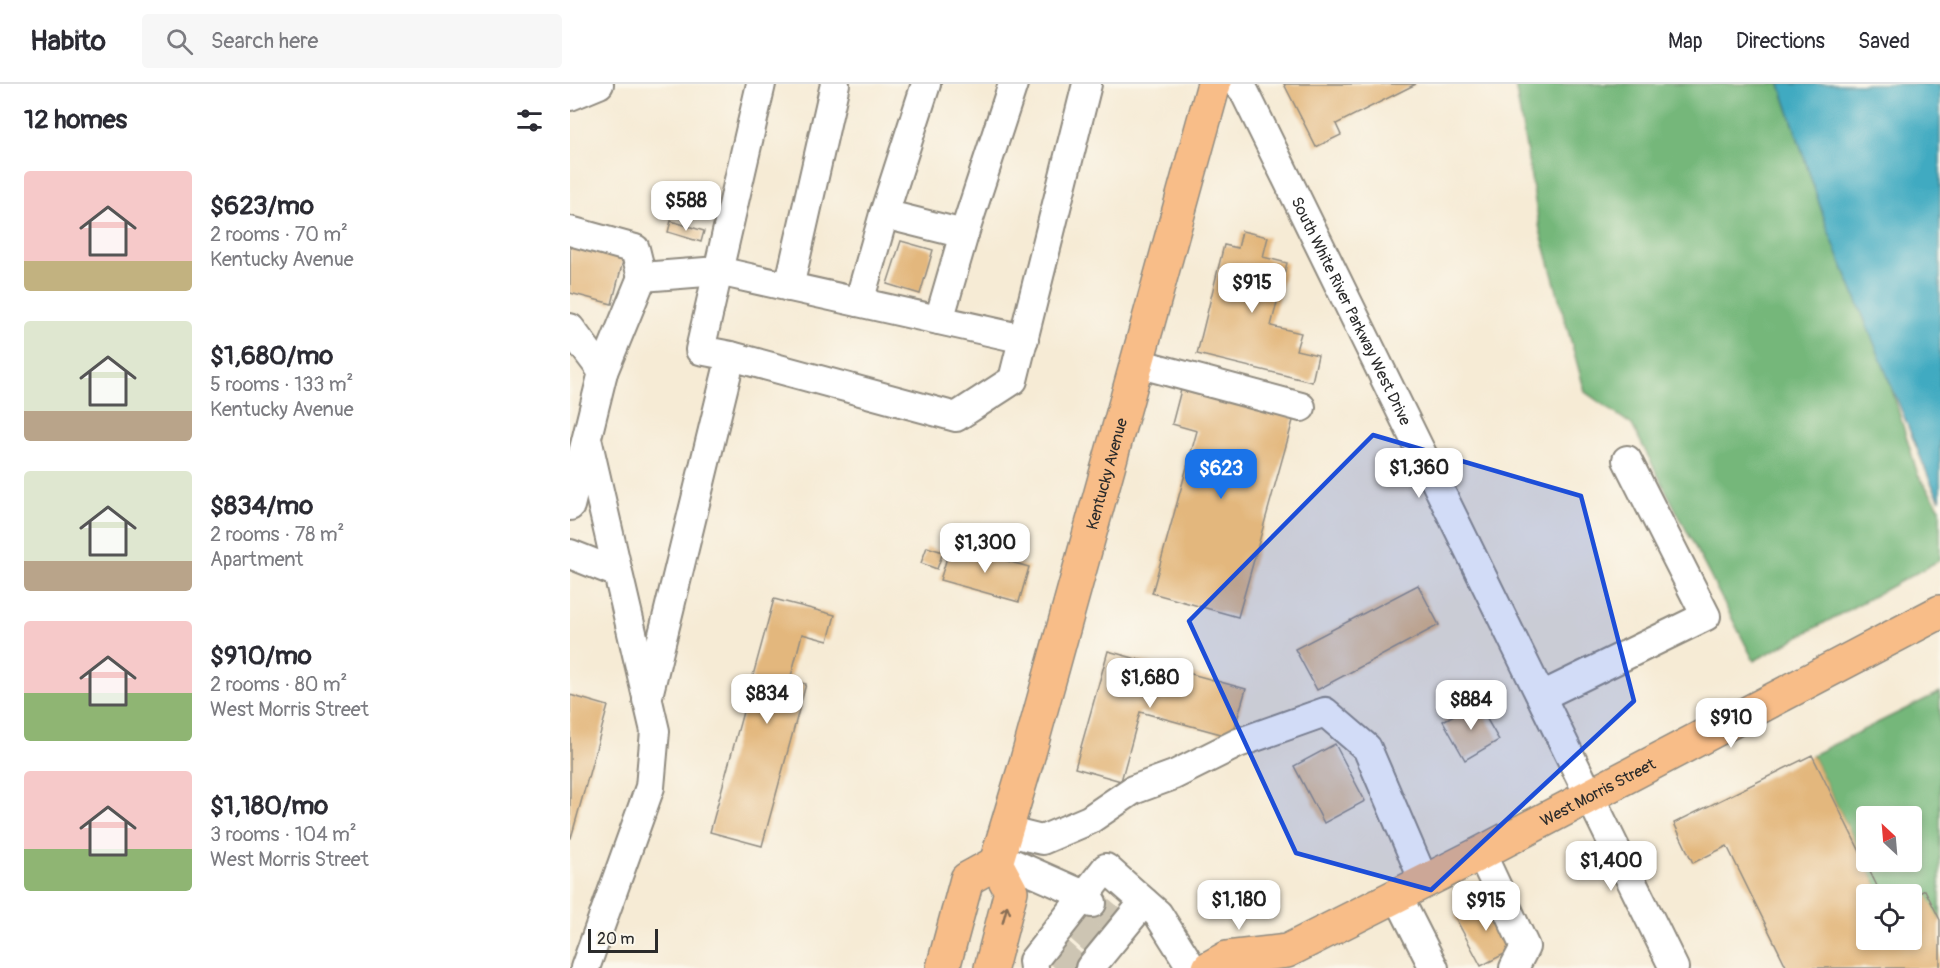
<!DOCTYPE html>
<html lang="en">
<head>
<meta charset="utf-8">
<style>
	:root { --surface:#fff; --page:#f7f7f7; --text:#2b2b33; --muted:#7c7c81; --line:#e1e1e2; --accent:#1a73e8 }
	body { margin:0; font-family:Pangolin,sans-serif; background:var(--page); color:var(--text); height:100vh; display:flex; flex-direction:column; font-size:22px; white-space:nowrap }
	* { box-sizing:border-box; margin:0 }
	p { font-size:20px; color:var(--muted) }
	.icon { flex:none; width:33px; height:33px; fill:none; stroke:currentColor; stroke-width:2; stroke-linecap:round; stroke-linejoin:round }
	.map { position:relative; flex:1; overflow:hidden }
	.panel { display:flex; flex-direction:column; background:var(--surface); width:570px }
	.panel>* { flex:none }
	.needle { width:39px; rotate:334deg }
	.fabs { position:absolute; left:1286px; top:722px; display:grid; gap:12px }
	.fabs a { display:grid; place-items:center; width:66px; height:66px; border-radius:6px; background:var(--surface); box-shadow:0 3px 9px #0003; font-size:30px }
	.scale { position:absolute; left:18px; bottom:15px; width:70px; box-sizing:border-box; padding-left:6px; border:3px solid #2b2b2b; border-top:0; font-size:16px; line-height:21px; white-space:nowrap; color:#2b2b2b; -webkit-text-stroke:4px #fbf7ec; paint-order:stroke }
	.price { position:absolute; translate:-50% -51px; padding:0 14px; border-radius:12px; background:#fff; color:#222; font-size:20px; line-height:39px; filter:drop-shadow(0 2px 3px #0008) }
	.price::after { content:''; position:absolute; left:50%; top:36px; width:18px; height:14px; margin-left:-9px; background:inherit; clip-path:polygon(0 0,100% 0,50% 100%) }
	.price.active { background:var(--accent); color:#fff }
	ul { padding:0; list-style:none }
	li { display:flex; align-items:center; gap:18px; height:150px; padding:0 24px }
	li span { display:grid; place-items:center; flex:none; width:168px; height:120px; border-radius:6px; color:#555 }
	li>.icon { margin-inline-start:auto }
	span .icon { width:72px; height:72px; fill:#fffc; stroke-width:1 }
	li b { font-size:26px }
	h2 { display:flex; justify-content:space-between; align-items:center; height:72px; padding:0 24px; font-size:26px }
	header { display:flex; align-items:center; gap:36px; box-sizing:border-box; height:84px; padding:0 30px; background:var(--surface); border-bottom:2px solid var(--line) }
	header strong { font-size:28px }
	nav { display:flex; gap:33px; margin-inline-start:auto; font-size:21px }
	.search { width:420px; height:54px; background:var(--page); display:flex; align-items:center; gap:15px; box-sizing:border-box; padding:0 21px; border-radius:6px; color:var(--muted); font-size:22px }
	main { display:flex; flex:1; min-height:0 }
	.map>svg:first-child { display:block }
	.forest { fill:#74b77a; stroke:#507152; stroke-width:1.5; fill-rule:evenodd }
	.water { fill:#41aac1; stroke:#366a76; stroke-width:1.5 }
	.building { fill:#e3b77d }
	.lines { fill:none; stroke-linecap:round; stroke-linejoin:round }
	.minor-tunnel { stroke:#cdc5b3; stroke-width:28; stroke-dasharray:28 14; stroke-linecap:butt }
	.minor-casing { stroke:#908b80; stroke-width:32 }
	.major-casing { stroke:#908b80; stroke-width:36 }
	.minor { stroke:#fff; stroke-width:28 }
	.major { stroke:#f8bd88; stroke-width:33 }
	.oneway { stroke:#876d55 }
	.marked { fill:#1d4ed8; fill-opacity:0.2; stroke:#1d4ed8; stroke-width:4.5; stroke-linejoin:round }
	.labels { text-anchor:middle; stroke-width:4.5; stroke-linejoin:round; paint-order:stroke }
	.street-label { font-size:16px; fill:#2b2b2b; stroke:#fbf7ec }
</style>
</head>
<body>
<header>
<strong>Habito</strong>
<div class="search"><svg class="icon" aria-label="search" viewBox="0 0 24 24"><circle cx="10" cy="10" r="6"/><path d="M15 15l6 6"/></svg>Search here</div>
<nav><a>Map</a><a>Directions</a><a>Saved</a></nav>
</header>
<main>
<section class="panel">
<h2>12 homes<svg class="icon" aria-label="filters" viewBox="0 0 24 24"><path d="M4 7h16M4 17h16"/><circle cx="9" cy="7" r="2"/><circle cx="15" cy="17" r="2"/></svg></h2>
<ul>
<li><span style="background:linear-gradient(#f6c9c9 75%,#c2b280 0)"><svg class="icon" aria-label="home" viewBox="0 0 24 24"><path d="M3 11l9-7 9 7M6 9v11h12V9"/></svg></span><div><b>$623/mo</b><p>2 rooms · 70 m²</p><p>Kentucky Avenue</p></div></li>
<li><span style="background:linear-gradient(#dfe7d0 75%,#b9a48a 0)"><svg class="icon" aria-label="home" viewBox="0 0 24 24"><path d="M3 11l9-7 9 7M6 9v11h12V9"/></svg></span><div><b>$1,680/mo</b><p>5 rooms · 133 m²</p><p>Kentucky Avenue</p></div></li>
<li><span style="background:linear-gradient(#dfe7d0 75%,#b9a48a 0)"><svg class="icon" aria-label="home" viewBox="0 0 24 24"><path d="M3 11l9-7 9 7M6 9v11h12V9"/></svg></span><div><b>$834/mo</b><p>2 rooms · 78 m²</p><p>Apartment</p></div></li>
<li><span style="background:linear-gradient(#f6c9c9 60%,#8fb573 0)"><svg class="icon" aria-label="home" viewBox="0 0 24 24"><path d="M3 11l9-7 9 7M6 9v11h12V9"/></svg></span><div><b>$910/mo</b><p>2 rooms · 80 m²</p><p>West Morris Street</p></div></li>
<li><span style="background:linear-gradient(#f6c9c9 65%,#8fb573 0)"><svg class="icon" aria-label="home" viewBox="0 0 24 24"><path d="M3 11l9-7 9 7M6 9v11h12V9"/></svg></span><div><b>$1,180/mo</b><p>3 rooms · 104 m²</p><p>West Morris Street</p></div></li>
</ul>
</section>
<div class="map">
<svg width="1370" height="884" viewBox="0 0 1370 884">
	<rect width="100%" height="100%" fill="#fbf7ec"/>
	<filter id="ink" filterUnits="userSpaceOnUse"><feTurbulence type="fractalNoise" baseFrequency=".0167" numOctaves="2"/><feDisplacementMap in="SourceGraphic" scale="12" xChannelSelector="R" yChannelSelector="G"/><feConvolveMatrix kernelMatrix="1 2 1 2 8 2 1 2 1" color-interpolation-filters="sRGB"/></filter>
	<filter id="wash" filterUnits="userSpaceOnUse"><feTurbulence type="fractalNoise" baseFrequency=".008" numOctaves="4" result="noise"/><feDisplacementMap in="SourceGraphic" scale="24" xChannelSelector="R" yChannelSelector="G"/><feGaussianBlur stdDeviation="1.35" result="paint"/><feColorMatrix in="noise" values="0 0 0 0 0 0 0 0 0 0 0 0 0 0 0 0 0 1.4 0 .05"/><feComposite in="paint" operator="in"/></filter>
	<g filter="url(#wash)">
		<rect width="100%" height="100%" fill="#f6ebd5"/>
		<g class="forest">
			<polygon points="945,0 1210,0 1257,142 1316,286 1348,391 1370,424 1370,476 1184,577 1062,341 1015,308 970,146"/>
			<path d="M1370,608V836L1341,813V810H1311L1242,671ZM1296,732H1341V777H1296Z"/>
		</g>
		<polygon class="water" points="1210,0 1370,0 1370,416 1361,399 1258,146"/>
		<g id="blocks">
			<g class="building">
				<polygon points="714,0 846,0 766,40 771,51 746,63"/>
				<polygon points="101,137 134,147 131,158 98,148"/>
				<polygon points="672,147 698,153 693,173 717,179 701,242 731,249 726,266 748,271 742,298 627,270 654,161 668,164"/>
				<polygon points="0,155 55,169 42,220 0,209"/>
				<polygon points="331,157 363,166 350,210 317,200"/>
				<polygon points="612,302 724,333 668,533 582,509 627,347 602,340"/>
				<polygon points="381,461 459,483 449,518 370,496"/>
				<polygon points="357,463 373,468 367,485 351,479"/>
				<polygon points="848,501 869,541 747,606 725,565"/>
				<polygon points="204,515 265,531 258,557 232,550 220,596 236,600 192,762 140,748"/>
				<polygon points="538,567 676,605 662,653 570,628 551,697 505,684"/>
				<polygon points="0,611 38,622 1,754 0,754"/>
				<polygon points="907,618 929,656 895,676 873,637"/>
				<polygon points="765,660 795,717 754,739 724,682"/>
				<polygon points="1242,671 1311,810 1296,810 1296,855 1341,855 1341,813 1355,806 1370,836 1370,884 1217,884 1157,762 1123,779 1104,739"/>
				<polygon points="920,814 946,864 911,882 885,833"/>
			</g>
		</g>
	</g>
	<g filter="url(#ink)">
		<use href="#blocks" fill-opacity="0" stroke="#908b80" stroke-width="1.5"/>
		<g class="lines">
			<g class="minor-tunnel">
				<polyline points="522,819 541,835"/>
				<polyline points="506,841 525,858"/>
				<polyline points="486,866 505,883"/>
			</g>
			<defs>
				<g id="minor">
					<path id="s1" d="M668,0L674,7L1104,884"/>
					<polyline points="0,12 29,0"/>
					<polyline points="314,130 356,0"/>
					<polyline points="0,147 65,165 72,193"/>
					<polyline points="394,150 443,0"/>
					<polyline points="219,203 265,0"/>
					<polyline points="289,218 314,130 394,150 369,236"/>
					<polyline points="0,244 33,288 0,422"/>
					<polyline points="161,272 130,266 191,0"/>
					<polyline points="567,279 731,323"/>
					<polyline points="33,288 72,193 148,187 454,255"/>
					<polyline points="0,470 48,489 18,359"/>
					<polyline points="972,612 1136,532 1057,376"/>
					<polyline points="77,616 161,272 386,333 443,296 517,0"/>
					<polyline points="435,747 472,756 519,736 563,706 604,691 668,659 755,628 797,664 854,797"/>
					<polyline points="911,769 955,863 944,884"/>
					<polyline points="428,773 514,811 522,819"/>
					<polyline points="827,811 864,884"/>
					<polyline points="15,884 80,703 85,647 48,489"/>
					<polyline points="464,884 463,877 536,784 588,830 622,884"/>
					<polyline points="520,884 574,818"/>
				</g>
				<g id="major">
					<polyline points="373,884 397,795 426,779"/>
					<path id="s2" d="M421,884L441,807L426,779L457,676L644,0"/>
					<path id="s3" d="M639,884L657,874L717,867L911,769L1370,528"/>
				</g>
			</defs>
			<use href="#minor" class="minor-casing"/>
			<use href="#major" class="major-casing"/>
			<use href="#minor" class="minor"/>
			<use href="#major" class="major"/>
		</g>
		<defs><path id="oneway-shaft" d="M-6 0H5M1.5-3L5.5 0L1.5 3" fill="none" stroke-width="1.6" stroke-linecap="round" stroke-linejoin="round" transform="scale(1.5)"/></defs>
		<use class="oneway" href="#oneway-shaft" transform="translate(435 830) rotate(-75)"/>
	</g>
	<path class="marked" d="M803,351L1011,412L1064,617L861,806L726,769L619,537Z"/>
	<g class="labels">
		<g class="street-label">
			<text dy="6" stroke="none"><textPath href="#s1" startOffset="254">South White River Parkway West Drive</textPath></text>
			<text dy="6" stroke="none"><textPath href="#s2" startOffset="516">Kentucky Avenue</textPath></text>
			<text dy="6" stroke="none"><textPath href="#s3" startOffset="430">West Morris Street</textPath></text>
		</g>
	</g>
</svg>
<div class="fabs">
<a><svg class="needle" viewBox="-14 -14 28 28"><path d="M0-13l5 13h-10z" fill="#e53935"/><path d="M0 13l5-13h-10z" fill="#7c7c81"/></svg></a>
<a><svg class="icon" aria-label="locate" viewBox="0 0 24 24"><circle cx="12" cy="12" r="6"/><path d="M12 2v4M12 18v4M2 12h4M18 12h4"/></svg></a>
</div>
<div class="scale">20 m</div>
<b class="price" style="left:116px;top:148px">$588</b>
<b class="price" style="left:682px;top:230px">$915</b>
<b class="price" style="left:849px;top:415px">$1,360</b>
<b class="price active" style="left:651px;top:416px">$623</b>
<b class="price" style="left:415px;top:490px">$1,300</b>
<b class="price" style="left:580px;top:625px">$1,680</b>
<b class="price" style="left:197px;top:641px">$834</b>
<b class="price" style="left:901px;top:647px">$884</b>
<b class="price" style="left:1161px;top:665px">$910</b>
<b class="price" style="left:1041px;top:808px">$1,400</b>
<b class="price" style="left:669px;top:847px">$1,180</b>
<b class="price" style="left:916px;top:848px">$915</b>
</div>
</main>
</body>
</html>
